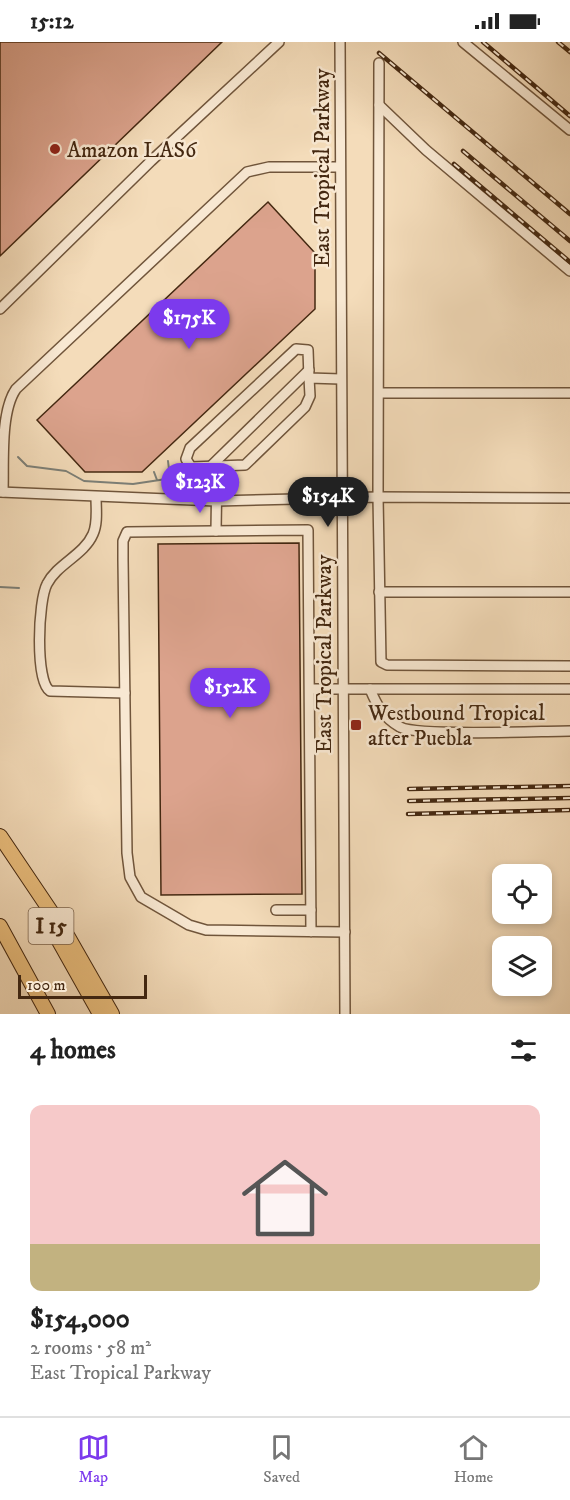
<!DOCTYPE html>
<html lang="en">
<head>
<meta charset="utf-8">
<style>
	:root { --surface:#fff; --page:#f6f6f6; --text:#222; --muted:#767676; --line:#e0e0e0; --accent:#7c3aed }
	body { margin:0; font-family:"IM FELL DW Pica",serif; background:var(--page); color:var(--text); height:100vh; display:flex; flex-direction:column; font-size:22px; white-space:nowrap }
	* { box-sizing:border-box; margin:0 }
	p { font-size:20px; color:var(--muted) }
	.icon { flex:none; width:33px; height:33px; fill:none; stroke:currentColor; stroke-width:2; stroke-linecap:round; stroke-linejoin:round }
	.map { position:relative; height:972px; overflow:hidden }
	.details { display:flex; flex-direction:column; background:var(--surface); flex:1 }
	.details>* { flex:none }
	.controls { position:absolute; left:492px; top:822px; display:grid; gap:12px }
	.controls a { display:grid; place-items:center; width:60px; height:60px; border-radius:12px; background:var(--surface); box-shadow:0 3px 9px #0003; font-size:30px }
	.scale { position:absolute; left:18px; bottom:15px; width:129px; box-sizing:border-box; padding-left:6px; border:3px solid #442811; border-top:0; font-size:16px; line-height:21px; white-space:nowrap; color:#442811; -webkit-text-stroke:4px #f8e8d2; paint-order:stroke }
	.price { position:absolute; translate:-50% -51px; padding:0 14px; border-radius:21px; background:var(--accent); color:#fff; font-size:20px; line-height:39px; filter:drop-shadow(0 2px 3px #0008) }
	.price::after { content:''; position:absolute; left:50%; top:36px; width:18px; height:14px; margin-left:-9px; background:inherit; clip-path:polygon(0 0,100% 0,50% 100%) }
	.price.active { background:#222; color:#fff }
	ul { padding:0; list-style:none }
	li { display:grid; align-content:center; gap:12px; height:318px; padding:0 30px }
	li span { display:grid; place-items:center; height:186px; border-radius:12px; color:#555 }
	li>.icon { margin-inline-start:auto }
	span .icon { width:108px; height:108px; fill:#fffc; stroke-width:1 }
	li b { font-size:26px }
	h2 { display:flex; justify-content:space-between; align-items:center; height:72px; padding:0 30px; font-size:26px }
	.status { display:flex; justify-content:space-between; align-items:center; height:42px; padding:0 30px; background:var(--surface); direction:ltr }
	.status svg { height:16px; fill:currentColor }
	.tab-bar { display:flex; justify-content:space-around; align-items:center; height:84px; border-top:2px solid var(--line); background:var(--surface); font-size:16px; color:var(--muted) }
	.tab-bar a { display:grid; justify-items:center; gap:3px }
	.tab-bar .active { color:var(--accent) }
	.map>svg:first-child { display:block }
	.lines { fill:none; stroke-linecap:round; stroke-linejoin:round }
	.stream { stroke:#7c7f77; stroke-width:2 }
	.building { fill:#dca38d; stroke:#442811; stroke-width:1.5 }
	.minor-casing { stroke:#70553b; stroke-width:12 }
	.highway-casing { stroke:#442811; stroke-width:16 }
	.minor { stroke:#f8e8d2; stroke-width:9 }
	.highway { stroke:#eabe7d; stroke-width:14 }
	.rail-casing { stroke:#442811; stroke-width:4.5 }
	.rail { stroke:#f8e8d2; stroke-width:2; stroke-dasharray:7; stroke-linecap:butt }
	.poi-dot { fill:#8f2418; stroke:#f8e8d2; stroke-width:2 }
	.labels { text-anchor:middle; stroke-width:5; stroke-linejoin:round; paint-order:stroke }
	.shield { fill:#f8e8d2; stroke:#7a624b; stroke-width:1.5 }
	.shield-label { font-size:21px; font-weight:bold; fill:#442811 }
	.poi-label { font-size:22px; fill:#442811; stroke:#f8e8d2; text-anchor:start }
	.street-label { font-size:22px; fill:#442811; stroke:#f8e8d2 }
</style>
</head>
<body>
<div class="status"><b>15:12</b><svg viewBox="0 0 49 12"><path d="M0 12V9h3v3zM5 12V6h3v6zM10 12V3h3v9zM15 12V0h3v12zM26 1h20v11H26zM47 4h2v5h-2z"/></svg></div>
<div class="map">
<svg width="570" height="972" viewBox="0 0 570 972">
	<rect width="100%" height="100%" fill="#f4dcba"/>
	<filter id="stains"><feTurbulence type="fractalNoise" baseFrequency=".00333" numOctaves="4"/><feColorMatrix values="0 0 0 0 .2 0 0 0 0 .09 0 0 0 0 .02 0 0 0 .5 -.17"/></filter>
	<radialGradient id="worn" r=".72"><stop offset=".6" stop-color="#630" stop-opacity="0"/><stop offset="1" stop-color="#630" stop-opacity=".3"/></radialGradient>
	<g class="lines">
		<g class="stream">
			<polyline points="18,415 27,424 66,429 84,439 133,442 173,436"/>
			<polyline points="168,419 170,436"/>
			<polyline points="154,430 157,438"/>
			<polyline points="0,545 19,546"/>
		</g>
	</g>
	<g class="building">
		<polygon points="0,0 222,0 0,214"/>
		<polygon points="268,160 315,211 315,267 142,430 85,430 37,378"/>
		<polygon points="299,501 302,852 161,853 158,502"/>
	</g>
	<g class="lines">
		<defs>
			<g id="minor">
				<polyline points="340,0 345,972"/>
				<polyline points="463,0 570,88"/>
				<polyline points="379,21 378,455 381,620 387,623 570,624"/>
				<polyline points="379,63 426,108 570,229"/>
				<polyline points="0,267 151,119 279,0"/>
				<polyline points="309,336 310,354 305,365 245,423 191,425 186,417 190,406 296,307 308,308 309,336 341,337"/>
				<polyline points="380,351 570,351"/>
				<polyline points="210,425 309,328"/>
				<polyline points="0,450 216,459 378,455 570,456"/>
				<path d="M3,450C4,421 0,370 16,347L247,130L269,125H340"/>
				<path d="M96,455C96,467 98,481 93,492C84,513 57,522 47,542C38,559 35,639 50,649L125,651"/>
				<polyline points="216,489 217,425"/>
				<polyline points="379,550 570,550"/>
				<polyline points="311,647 570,647"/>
				<path d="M370,647C377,664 384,676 400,685C418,695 542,689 570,689"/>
				<polyline points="276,868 311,868"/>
				<polyline points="311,890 308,488 127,490 123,499 123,518 127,811 130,835 141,855 189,883 206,888 345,890"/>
			</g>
			<g id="highway">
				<polyline points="0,794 68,895 112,972"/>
				<polyline points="0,884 48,972"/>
				<polyline points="54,890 100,972"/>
			</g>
		</defs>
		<use href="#minor" class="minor-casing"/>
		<use href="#highway" class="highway-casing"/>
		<use href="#minor" class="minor"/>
		<use href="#highway" class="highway"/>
		<defs>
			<g id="rail">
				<polyline points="483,0 570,74"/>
				<polyline points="558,0 570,10"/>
				<polyline points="379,11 570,172"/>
				<polyline points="463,109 570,199"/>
				<polyline points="454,122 570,220"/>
				<polyline points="409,747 570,744"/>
				<polyline points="409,759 570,756"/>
				<polyline points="408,772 570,768"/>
			</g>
		</defs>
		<use href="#rail" class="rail-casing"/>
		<use href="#rail" class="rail"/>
	</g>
	<g class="poi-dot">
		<circle cx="55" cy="107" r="6"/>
		<rect x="350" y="677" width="12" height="12" rx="3"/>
	</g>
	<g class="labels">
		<rect class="shield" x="28.5" y="866" width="45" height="36" rx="4.5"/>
		<g class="shield-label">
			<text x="51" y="891">I 15</text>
		</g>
		<g class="poi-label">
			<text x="67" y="115">Amazon LAS6</text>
			<text x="368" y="678">Westbound Tropical<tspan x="368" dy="25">after Puebla</tspan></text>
		</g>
		<g class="street-label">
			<text transform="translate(321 126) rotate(-90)" y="8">East Tropical Parkway</text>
			<text transform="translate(323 612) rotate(-90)" y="8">East Tropical Parkway</text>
		</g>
	</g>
	<rect width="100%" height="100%" filter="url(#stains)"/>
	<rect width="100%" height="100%" fill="url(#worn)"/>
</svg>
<div class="controls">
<a><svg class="icon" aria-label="locate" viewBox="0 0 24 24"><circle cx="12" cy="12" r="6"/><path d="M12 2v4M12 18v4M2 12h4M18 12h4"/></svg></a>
<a><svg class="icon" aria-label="layers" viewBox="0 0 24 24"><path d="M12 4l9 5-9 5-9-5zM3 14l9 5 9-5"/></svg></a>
</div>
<div class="scale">100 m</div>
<b class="price" style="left:189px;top:308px">$175K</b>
<b class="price" style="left:200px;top:472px">$123K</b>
<b class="price active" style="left:328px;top:486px">$154K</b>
<b class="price" style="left:230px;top:677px">$152K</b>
</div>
<section class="details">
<h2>4 homes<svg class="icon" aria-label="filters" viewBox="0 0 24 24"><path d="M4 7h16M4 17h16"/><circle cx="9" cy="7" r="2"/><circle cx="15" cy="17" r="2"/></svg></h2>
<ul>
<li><span style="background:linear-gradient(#f6c9c9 75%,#c2b280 0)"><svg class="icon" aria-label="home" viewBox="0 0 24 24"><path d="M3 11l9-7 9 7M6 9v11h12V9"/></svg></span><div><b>$154,000</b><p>2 rooms · 58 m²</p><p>East Tropical Parkway</p></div></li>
</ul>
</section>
<nav class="tab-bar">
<a class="active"><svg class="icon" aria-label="map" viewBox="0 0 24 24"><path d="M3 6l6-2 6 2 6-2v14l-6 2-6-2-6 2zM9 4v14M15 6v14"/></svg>Map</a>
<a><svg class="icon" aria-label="saved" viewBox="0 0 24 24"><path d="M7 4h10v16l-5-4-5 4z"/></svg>Saved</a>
<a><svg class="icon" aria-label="home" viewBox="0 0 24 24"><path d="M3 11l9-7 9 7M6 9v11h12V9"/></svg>Home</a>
</nav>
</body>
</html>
